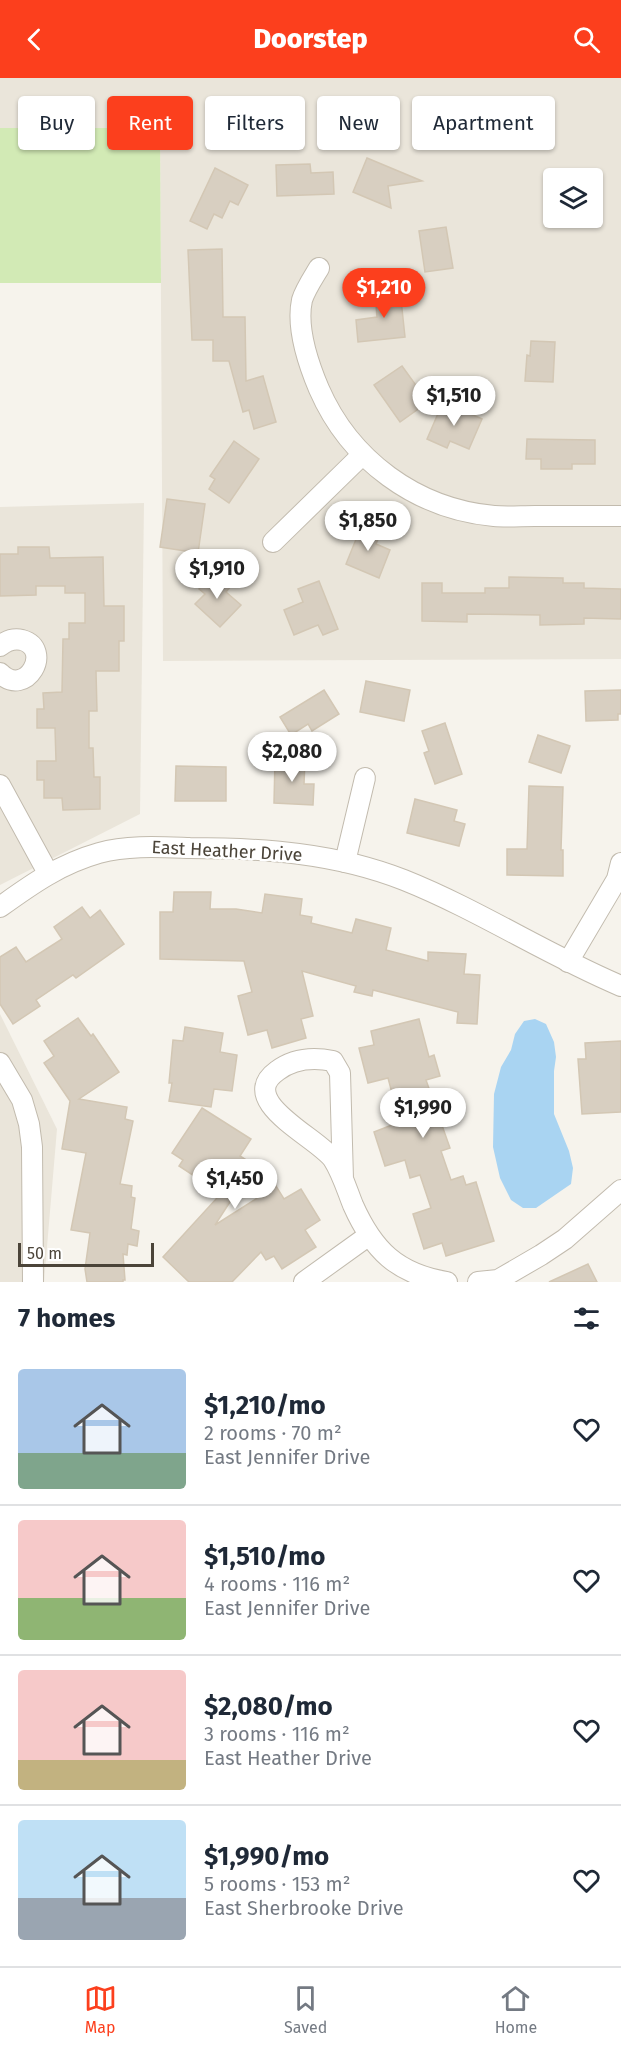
<!DOCTYPE html>
<html lang="en">
<head>
<meta charset="utf-8">
<style>
	:root { --surface:#fff; --page:#f2f2f3; --text:#1f2937; --muted:#747a83; --line:#e0e1e3; --accent:#fc3f1d }
	body { margin:0; font-family:"Fira Sans",sans-serif; background:var(--page); color:var(--text); height:100vh; display:flex; flex-direction:column; font-size:22px; white-space:nowrap }
	* { box-sizing:border-box; margin:0 }
	p { font-size:20px; color:var(--muted) }
	.icon { flex:none; width:33px; height:33px; fill:none; stroke:currentColor; stroke-width:2; stroke-linecap:round; stroke-linejoin:round }
	.map { position:relative; height:1204px; overflow:hidden }
	.sheet { display:flex; flex-direction:column; background:var(--surface); flex:1 }
	.sheet>* { flex:none }
	.guide { position:absolute; left:18px; top:18px; width:585px; height:54px; display:flex; gap:12px }
	.fabs { position:absolute; left:543px; top:90px; display:grid; gap:12px }
	.fabs a { display:grid; place-items:center; width:60px; height:60px; border-radius:6px; background:var(--surface); box-shadow:0 2px 4px #0004; font-size:30px }
	.scale { position:absolute; left:18px; bottom:15px; width:136px; box-sizing:border-box; padding-left:6px; border:3px solid #4b4439; border-top:0; font-size:16px; line-height:21px; white-space:nowrap; color:#4b4439; -webkit-text-stroke:4px #fff; paint-order:stroke }
	.price { position:absolute; translate:-50% -51px; padding:0 14px; border-radius:21px; background:#fff; color:#222; font-size:20px; line-height:39px; filter:drop-shadow(0 2px 3px #0008) }
	.price::after { content:''; position:absolute; left:50%; top:36px; width:18px; height:14px; margin-left:-9px; background:inherit; clip-path:polygon(0 0,100% 0,50% 100%) }
	.price.active { background:var(--accent); color:#fff }
	ul { padding:0; list-style:none }
	li { display:flex; align-items:center; gap:18px; height:150px; padding:0 18px }
	li+li { border-top:2px solid var(--line) }
	li span { display:grid; place-items:center; flex:none; width:168px; height:120px; border-radius:6px; color:#555 }
	li>.icon { margin-inline-start:auto }
	span .icon { width:72px; height:72px; fill:#fffc; stroke-width:1 }
	li b { font-size:26px }
	h2 { display:flex; justify-content:space-between; align-items:center; height:72px; padding:0 18px; font-size:26px }
	.pill { padding:0 21px; border-radius:6px; background:var(--surface); box-shadow:0 2px 4px #0004; font-size:21px; line-height:54px }
	.pill.active { background:var(--accent); color:#fff }
	header { display:flex; justify-content:space-between; align-items:center; height:78px; padding:0 18px; background:var(--accent); color:#fff; font-size:27px; font-weight:800 }
	.tab-bar { display:flex; justify-content:space-around; align-items:center; height:84px; border-top:2px solid var(--line); background:var(--surface); font-size:16px; color:var(--muted) }
	.tab-bar a { display:grid; justify-items:center; gap:3px }
	.tab-bar .active { color:var(--accent) }
	.map>svg:first-child { display:block }
	.residential { fill:#eae5da; fill-rule:evenodd }
	.green { fill:#d2eab5 }
	.water { fill:#a9d4f2 }
	.building { fill:#d8cfc1; stroke:#d3c7b4; stroke-width:1.5 }
	.lines { fill:none; stroke-linecap:round; stroke-linejoin:round }
	.minor-casing { stroke:#c2bbae; stroke-width:22 }
	.minor { stroke:#fff; stroke-width:20 }
	.labels { text-anchor:middle; stroke-width:5; stroke-linejoin:round; paint-order:stroke }
	.street-label { font-size:18px; fill:#4b4439; stroke:#fff }
</style>
</head>
<body>
<header><svg class="icon" aria-label="back" viewBox="0 0 24 24"><path d="M15 5l-7 7 7 7"/></svg>Doorstep<svg class="icon" aria-label="search" viewBox="0 0 24 24"><circle cx="10" cy="10" r="6"/><path d="M15 15l6 6"/></svg></header>
<div class="map">
<svg width="621" height="1204" viewBox="0 0 621 1204">
	<rect width="100%" height="100%" fill="#f6f3ec"/>
	<g class="residential">
		<path d="M0,0H621V581L163,583L160,50H0ZM554,100H592V140H554Z"/>
		<polygon points="144,425 140,736 0,807 0,429"/>
		<polygon points="0,936 57,1051 44,1204 0,1204"/>
	</g>
	<polygon class="green" points="0,50 160,50 161,205 0,205"/>
	<polygon class="water" points="535,941 546,946 554,964 556,979 554,993 554,1036 569,1073 573,1090 571,1106 536,1130 523,1130 511,1122 500,1100 493,1069 494,1016 501,989 511,972 515,956 524,943"/>
	<g class="building">
		<polygon points="367,80 422,103 388,108 391,130 353,114"/>
		<polygon points="310,86 311,95 333,94 334,116 277,118 276,87"/>
		<polygon points="215,90 248,107 238,127 230,123 222,140 214,136 207,151 190,143"/>
		<polygon points="446,149 453,190 425,194 419,153"/>
		<polygon points="222,171 223,239 245,239 246,303 263,298 276,344 254,351 249,332 243,334 229,283 213,283 213,262 192,262 188,172"/>
		<polygon points="400,212 405,259 358,264 356,242 377,239 375,215"/>
		<polygon points="531,263 555,264 553,304 525,303 527,277 530,278"/>
		<polygon points="402,288 428,324 400,344 374,307"/>
		<polygon points="443,324 482,341 469,371 450,363 447,370 427,361"/>
		<polygon points="527,361 595,362 595,386 572,386 572,391 541,391 541,381 526,381"/>
		<polygon points="234,363 259,381 229,425 209,411 215,401 210,398"/>
		<polygon points="167,421 205,426 198,475 160,469"/>
		<polygon points="363,444 382,452 376,466 390,472 379,500 346,486"/>
		<polygon points="18,469 49,469 50,480 103,479 104,528 124,528 124,563 119,563 119,593 96,593 97,633 89,633 89,670 93,670 94,699 100,699 100,731 63,732 62,720 44,720 44,702 37,702 37,683 56,683 55,650 37,650 37,631 44,631 43,615 62,614 63,561 69,561 69,545 85,545 85,515 65,515 65,508 36,508 36,517 0,518 0,476 18,476"/>
		<polygon points="215,494 231,508 226,514 241,527 220,549 195,526 205,516 199,511"/>
		<polygon points="509,499 563,500 563,505 584,505 584,510 621,511 621,541 584,540 584,546 540,547 540,537 467,536 467,544 422,543 422,505 442,505 442,515 485,515 485,510 509,510"/>
		<polygon points="319,503 338,551 323,557 318,547 294,557 284,532 303,524 298,511"/>
		<polygon points="366,603 410,612 404,643 360,634"/>
		<polygon points="324,612 339,636 312,653 308,646 291,657 280,639"/>
		<polygon points="621,612 621,636 618,636 618,642 586,643 585,613"/>
		<polygon points="445,645 462,696 435,706 424,675 429,673 422,653"/>
		<polygon points="538,657 570,668 561,695 529,684"/>
		<polygon points="275,681 305,682 304,706 314,706 313,727 274,725"/>
		<polygon points="176,688 226,689 226,723 175,723"/>
		<polygon points="529,708 563,709 561,772 563,772 563,798 507,797 507,771 527,771"/>
		<polygon points="415,721 457,732 454,743 465,746 459,768 407,755"/>
		<polygon points="174,814 211,814 210,831 236,831 262,835 265,816 302,821 300,837 312,839 311,845 352,855 356,841 391,850 386,872 428,883 428,874 466,876 464,896 480,897 477,946 457,945 458,934 373,912 372,918 354,914 356,908 302,893 313,938 301,941 306,960 272,970 267,952 248,957 238,918 252,914 244,883 160,881 160,834 173,834"/>
		<polygon points="82,829 90,840 100,832 124,866 76,900 73,897 36,922 40,928 13,946 0,926 0,879 16,869 26,884 62,861 54,849"/>
		<polygon points="78,940 91,958 93,956 119,994 79,1021 127,1029 125,1041 133,1043 120,1106 132,1108 131,1119 135,1120 131,1151 139,1153 137,1168 128,1166 127,1177 123,1176 125,1202 123,1202 123,1204 87,1204 85,1191 90,1155 71,1152 86,1075 62,1071 70,1023 44,985 54,978 44,963"/>
		<polygon points="419,941 429,979 434,977 440,998 426,1002 450,1070 441,1073 451,1102 463,1098 466,1107 476,1104 494,1163 446,1178 442,1165 424,1171 413,1136 431,1130 420,1097 410,1100 405,1082 385,1088 374,1054 392,1047 386,1029 395,1026 388,1000 368,1005 359,970 374,967 371,953"/>
		<polygon points="185,949 223,955 220,974 237,977 232,1013 214,1011 211,1029 169,1023 172,1005 169,1005 173,962 183,963"/>
		<polygon points="621,963 621,1034 582,1036 578,981 586,981 585,965"/>
		<polygon points="202,1030 251,1061 240,1078 254,1087 215,1147 276,1108 284,1121 301,1111 320,1142 305,1152 316,1169 282,1191 274,1178 266,1182 261,1174 232,1204 189,1204 163,1179 217,1120 198,1109 202,1103 179,1088 183,1082 172,1075"/>
		<polygon points="588,1186 597,1204 549,1204"/>
	</g>
	<g class="lines">
		<defs>
			<g id="minor">
				<path d="M319,190C313,200 305,212 302,222C296,250 308,285 319,311C350,382 416,431 494,438C507,439 521,438 535,438C563,438 592,438 621,438"/>
				<polyline points="273,464 362,377"/>
				<path d="M0,568C6,563 13,560 22,562C54,571 26,621 0,595"/>
				<polyline points="0,707 48,795"/>
				<polyline points="345,784 365,700"/>
				<path d="M0,829C32,806 60,786 99,775C128,767 160,769 190,770C263,770 335,775 404,802C479,832 547,877 621,908"/>
				<polyline points="568,884 617,801 621,785"/>
				<polyline points="0,985 22,1022 29,1046 32,1069 33,1204"/>
				<path d="M343,1101L340,995L333,983C313,979 294,980 277,993C235,1023 317,1059 333,1081C342,1095 347,1112 353,1127C373,1172 397,1196 447,1204"/>
				<polyline points="304,1204 368,1158"/>
				<polyline points="478,1204 498,1202 541,1177 565,1161 621,1112"/>
			</g>
		</defs>
		<use href="#minor" class="minor-casing"/>
		<use href="#minor" class="minor"/>
	</g>
	<g class="labels">
		<g class="street-label">
			<text transform="translate(227 773) rotate(3)" y="6">East Heather Drive</text>
		</g>
	</g>
</svg>
<div class="fabs">
<a><svg class="icon" aria-label="layers" viewBox="0 0 24 24"><path d="M12 4l9 5-9 5-9-5zM3 14l9 5 9-5"/></svg></a>
</div>
<div class="scale">50 m</div>
<b class="price active" style="left:384px;top:241px">$1,210</b>
<b class="price" style="left:454px;top:349px">$1,510</b>
<b class="price" style="left:368px;top:474px">$1,850</b>
<b class="price" style="left:217px;top:522px">$1,910</b>
<b class="price" style="left:292px;top:705px">$2,080</b>
<b class="price" style="left:423px;top:1061px">$1,990</b>
<b class="price" style="left:235px;top:1132px">$1,450</b>
<div class="guide">
<a class="pill">Buy</a>
<a class="pill active">Rent</a>
<a class="pill">Filters</a>
<a class="pill">New</a>
<a class="pill">Apartment</a>
</div>
</div>
<section class="sheet">
<h2>7 homes<svg class="icon" aria-label="filters" viewBox="0 0 24 24"><path d="M4 7h16M4 17h16"/><circle cx="9" cy="7" r="2"/><circle cx="15" cy="17" r="2"/></svg></h2>
<ul>
<li><span style="background:linear-gradient(#a9c7e8 70%,#7fa58c 0)"><svg class="icon" aria-label="home" viewBox="0 0 24 24"><path d="M3 11l9-7 9 7M6 9v11h12V9"/></svg></span><div><b>$1,210/mo</b><p>2 rooms · 70 m²</p><p>East Jennifer Drive</p></div><svg class="icon" aria-label="heart" viewBox="0 0 24 24"><path d="M12 20l-8-8c-3-5 5-10 8-4 3-6 11-1 8 4z"/></svg></li>
<li><span style="background:linear-gradient(#f6c9c9 65%,#8fb573 0)"><svg class="icon" aria-label="home" viewBox="0 0 24 24"><path d="M3 11l9-7 9 7M6 9v11h12V9"/></svg></span><div><b>$1,510/mo</b><p>4 rooms · 116 m²</p><p>East Jennifer Drive</p></div><svg class="icon" aria-label="heart" viewBox="0 0 24 24"><path d="M12 20l-8-8c-3-5 5-10 8-4 3-6 11-1 8 4z"/></svg></li>
<li><span style="background:linear-gradient(#f6c9c9 75%,#c2b280 0)"><svg class="icon" aria-label="home" viewBox="0 0 24 24"><path d="M3 11l9-7 9 7M6 9v11h12V9"/></svg></span><div><b>$2,080/mo</b><p>3 rooms · 116 m²</p><p>East Heather Drive</p></div><svg class="icon" aria-label="heart" viewBox="0 0 24 24"><path d="M12 20l-8-8c-3-5 5-10 8-4 3-6 11-1 8 4z"/></svg></li>
<li><span style="background:linear-gradient(#bfe0f5 65%,#9aa5b1 0)"><svg class="icon" aria-label="home" viewBox="0 0 24 24"><path d="M3 11l9-7 9 7M6 9v11h12V9"/></svg></span><div><b>$1,990/mo</b><p>5 rooms · 153 m²</p><p>East Sherbrooke Drive</p></div><svg class="icon" aria-label="heart" viewBox="0 0 24 24"><path d="M12 20l-8-8c-3-5 5-10 8-4 3-6 11-1 8 4z"/></svg></li>
</ul>
</section>
<nav class="tab-bar">
<a class="active"><svg class="icon" aria-label="map" viewBox="0 0 24 24"><path d="M3 6l6-2 6 2 6-2v14l-6 2-6-2-6 2zM9 4v14M15 6v14"/></svg>Map</a>
<a><svg class="icon" aria-label="saved" viewBox="0 0 24 24"><path d="M7 4h10v16l-5-4-5 4z"/></svg>Saved</a>
<a><svg class="icon" aria-label="home" viewBox="0 0 24 24"><path d="M3 11l9-7 9 7M6 9v11h12V9"/></svg>Home</a>
</nav>
</body>
</html>
